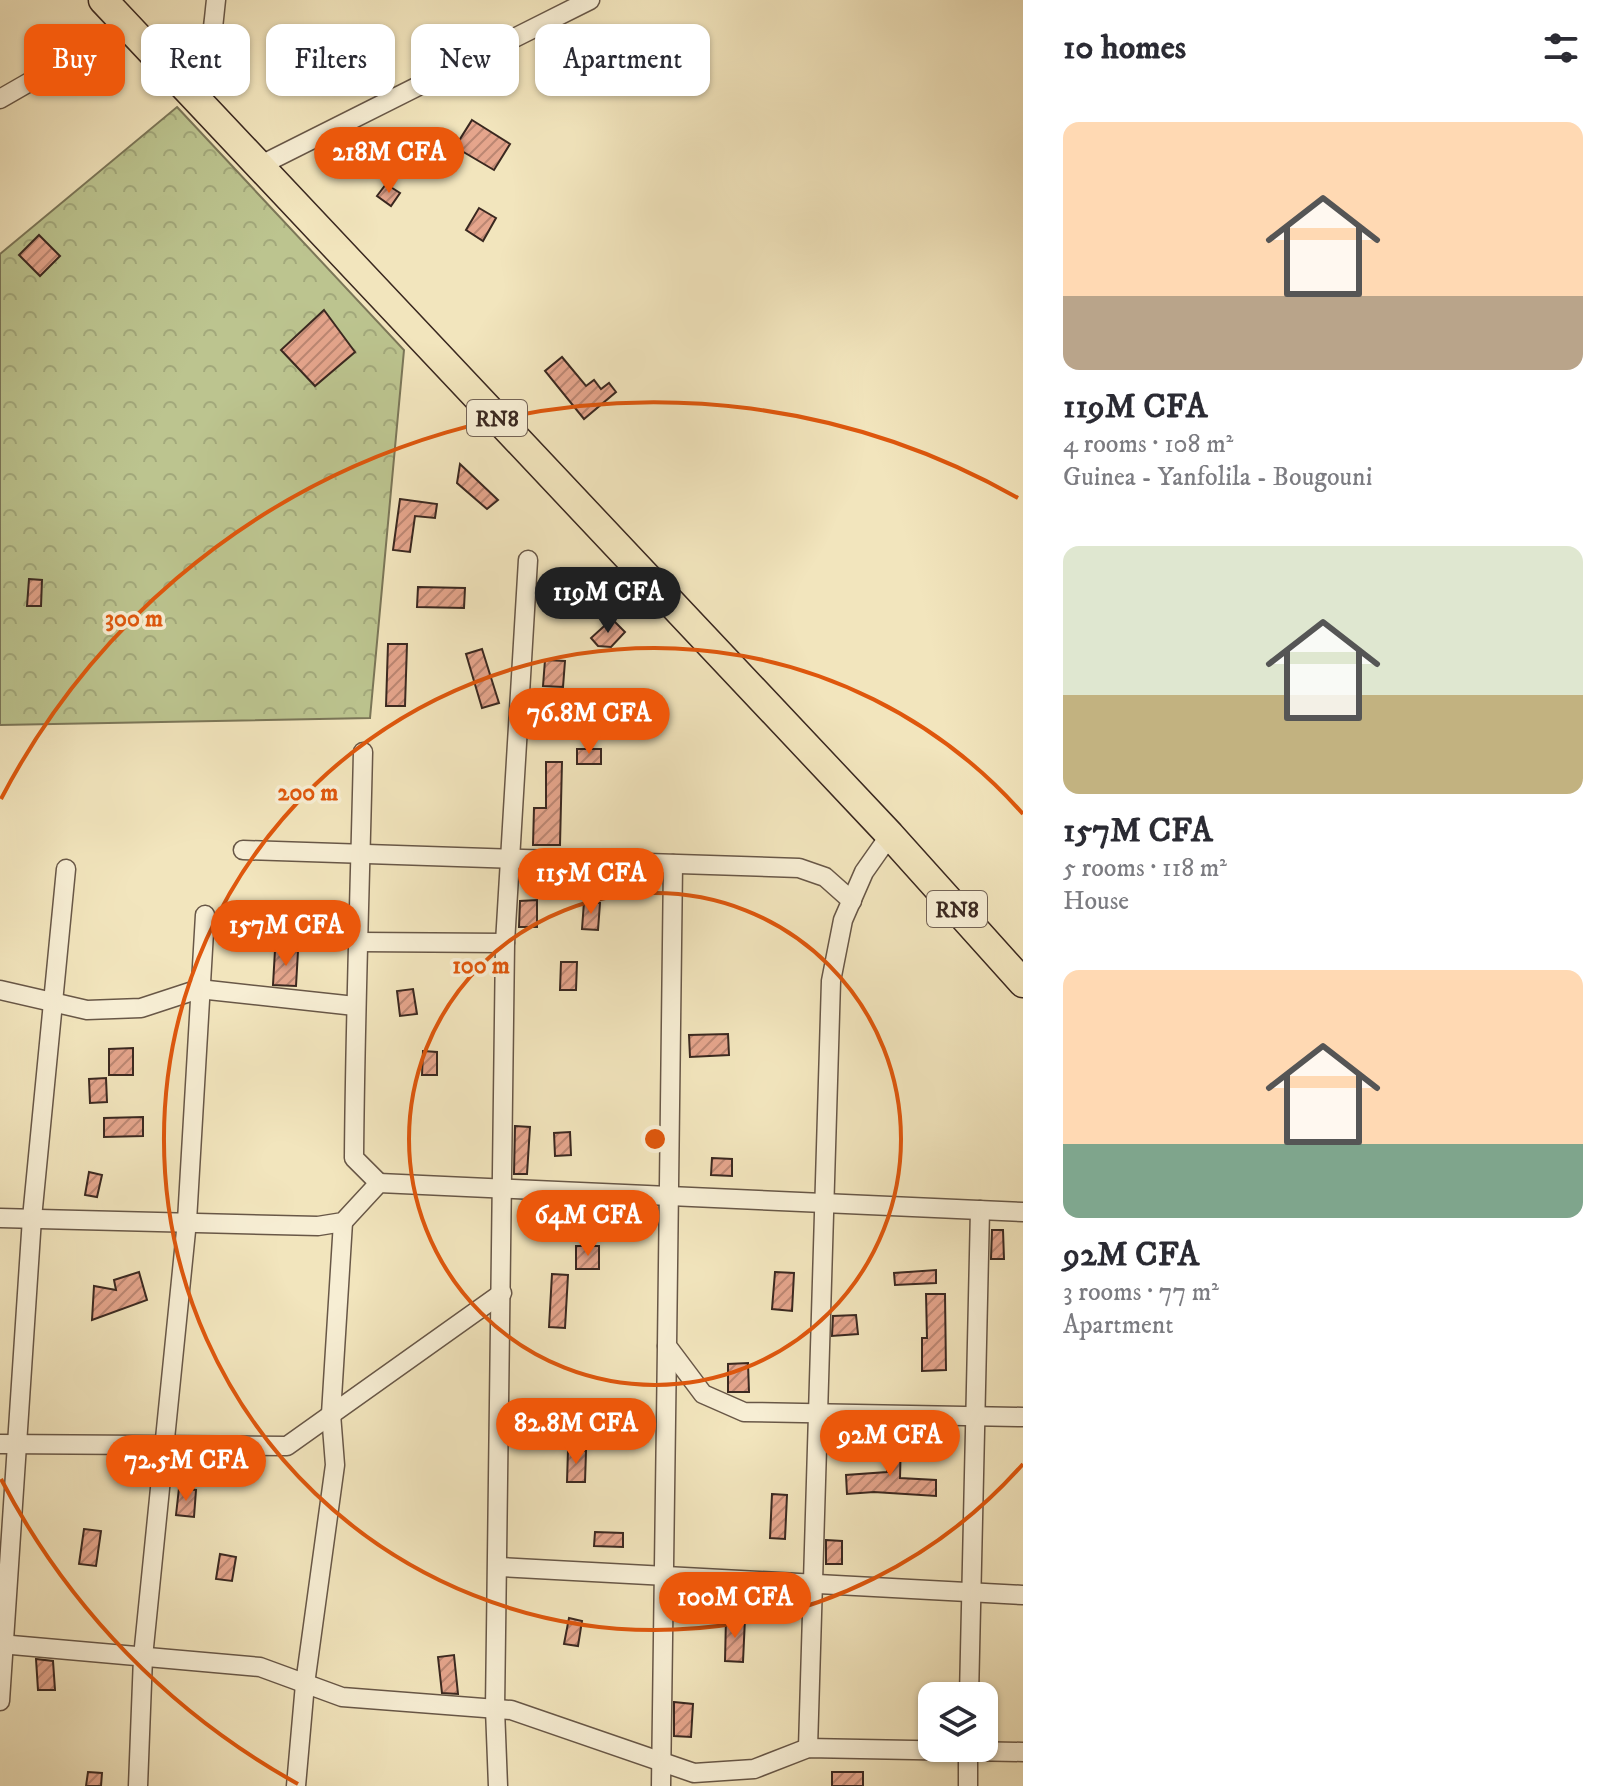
<!DOCTYPE html>
<html lang="en">
<head>
<meta charset="utf-8">
<style>
	:root { --surface:#fff; --page:#f2f2f3; --text:#2b2b33; --muted:#7c7c81; --accent:#ea580c }
	body { margin:0; font-family:"IM FELL DW Pica",serif; background:var(--page); color:var(--text); height:100vh; display:flex; flex-direction:column; font-size:30px; white-space:nowrap }
	* { box-sizing:border-box; margin:0 }
	p { font-size:26px; color:var(--muted) }
	.icon { flex:none; width:44px; height:44px; fill:none; stroke:currentColor; stroke-width:2; stroke-linecap:round; stroke-linejoin:round }
	.map { position:relative; flex:1; overflow:hidden }
	.side { display:flex; flex-direction:column; background:var(--surface); width:600px }
	.side>* { flex:none }
	.hud { position:absolute; left:24px; top:24px; width:760px; height:72px; display:flex; gap:16px }
	.fabs { position:absolute; left:918px; top:1682px; display:grid; gap:16px }
	.fabs a { display:grid; place-items:center; width:80px; height:80px; border-radius:16px; background:var(--surface); box-shadow:0 2px 6px #0004; font-size:40px }
	.price { position:absolute; translate:-50% -68px; padding:0 18px; border-radius:28px; background:var(--accent); color:#fff; font-size:26px; line-height:52px; filter:drop-shadow(0 2px 4px #0008) }
	.price::after { content:''; position:absolute; left:50%; top:48px; width:24px; height:18px; margin-left:-12px; background:inherit; clip-path:polygon(0 0,100% 0,50% 100%) }
	.price.selected { background:#222; color:#fff }
	ul { padding:0; list-style:none }
	li { display:grid; align-content:center; gap:16px; height:424px; padding:0 40px }
	li span { display:grid; place-items:center; height:248px; border-radius:16px; color:#555 }
	li>.icon { margin-inline-start:auto }
	span .icon { width:144px; height:144px; fill:#fffc; stroke-width:1 }
	li b { font-size:34px }
	h2 { display:flex; justify-content:space-between; align-items:center; height:96px; padding:0 40px; font-size:34px }
	.pill { padding:0 28px; border-radius:16px; background:var(--surface); box-shadow:0 2px 6px #0004; font-size:28px; line-height:72px }
	.pill.selected { background:var(--accent); color:#fff }
	main { display:flex; flex:1; min-height:0 }
	.map>svg:first-child { display:block }
	.forest { fill:url(#forest-crowns); stroke:#7b7658; stroke-width:2 }
	.building { fill:url(#building-hatch); stroke:#3a2820; stroke-width:2 }
	.lines { fill:none; stroke-linecap:round; stroke-linejoin:round }
	.street-casing { stroke:#685747; stroke-width:21 }
	.primary-casing { stroke:#3a2820; stroke-width:31 }
	.street { stroke:#f7eed4; stroke-width:18 }
	.primary { stroke:#f2e5bd; stroke-width:28 }
	.ring { fill:none; stroke:#df570d; stroke-width:4 }
	.labels { text-anchor:middle; stroke-width:7; stroke-linejoin:round; paint-order:stroke }
	.shield { fill:#f7eed4; stroke:#736356; stroke-width:2 }
	.shield-label { font-size:22px; font-weight:bold; fill:#3a2820 }
	.centre { fill:#df570d; stroke:#f7eed4; stroke-width:4 }
	.ring-label { font-size:24px; text-anchor:middle; font-weight:bold; fill:#df570d; stroke:#f7eed4; stroke-width:7; stroke-linejoin:round; paint-order:stroke }
</style>
</head>
<body>
<main>
<div class="map">
<svg width="1023" height="1786" viewBox="0 0 1023 1786">
	<defs>
		<pattern id="forest-crowns" width="20" height="18" patternUnits="userSpaceOnUse" patternTransform="scale(2)"><rect width="20" height="18" fill="#bcc48f"/><path d="M2 6a3 3 0 1 1 6 0M12 15a3 3 0 1 1 6 0" fill="none" stroke="#a2a87b"/></pattern>
		<pattern id="building-hatch" width="6" height="6" patternUnits="userSpaceOnUse" patternTransform="scale(2)"><rect width="6" height="6" fill="#e5a58c"/><path d="M-1 1l2-2M0 6l6-6M5 7l2-2" fill="none" stroke="#bb8672"/></pattern>
	</defs>
	<rect width="100%" height="100%" fill="#f2e5bd"/>
	<filter id="stains"><feTurbulence type="fractalNoise" baseFrequency=".0025" numOctaves="4"/><feColorMatrix values="0 0 0 0 .2 0 0 0 0 .09 0 0 0 0 .02 0 0 0 .5 -.17"/></filter>
	<radialGradient id="worn" r=".72"><stop offset=".6" stop-color="#630" stop-opacity="0"/><stop offset="1" stop-color="#630" stop-opacity=".3"/></radialGradient>
	<polygon class="forest" points="177,107 404,350 370,718 0,725 0,254"/>
	<g class="building">
		<polygon points="472,120 510,144 494,170 455,147"/>
		<polygon points="386,184 400,193 391,206 377,196"/>
		<polygon points="479,208 496,218 483,241 466,230"/>
		<polygon points="39,235 60,256 40,276 19,255"/>
		<polygon points="324,310 355,352 315,386 281,350"/>
		<polygon points="562,357 586,386 594,380 601,389 609,383 616,392 584,419 545,371"/>
		<polygon points="460,464 498,500 487,509 457,483"/>
		<polygon points="400,499 437,504 435,518 415,516 410,552 393,550"/>
		<polygon points="29,579 42,580 41,606 27,606"/>
		<polygon points="418,587 465,588 464,608 417,607"/>
		<polygon points="612,619 625,632 611,647 598,646 591,638"/>
		<polygon points="388,644 407,644 405,706 386,706"/>
		<polygon points="482,649 499,703 482,708 466,654"/>
		<polygon points="545,660 565,661 563,687 543,686"/>
		<rect x="577" y="749" width="24" height="15"/>
		<polygon points="546,762 562,762 560,845 533,845 534,808 546,808"/>
		<polygon points="537,900 537,927 519,927 520,901"/>
		<polygon points="584,902 600,903 598,930 582,929"/>
		<polygon points="275,950 298,951 296,986 273,985"/>
		<polygon points="561,962 577,962 576,990 560,990"/>
		<polygon points="413,989 417,1014 400,1016 397,991"/>
		<polygon points="728,1034 729,1055 690,1057 689,1035"/>
		<polygon points="133,1048 133,1075 109,1075 109,1049"/>
		<polygon points="423,1051 437,1052 437,1075 422,1075"/>
		<polygon points="106,1078 107,1102 90,1103 89,1079"/>
		<polygon points="143,1117 143,1136 104,1137 104,1118"/>
		<polygon points="515,1126 530,1127 527,1174 514,1174"/>
		<polygon points="570,1132 571,1155 555,1156 554,1133"/>
		<polygon points="712,1158 732,1159 732,1176 711,1175"/>
		<polygon points="89,1172 102,1175 97,1197 85,1195"/>
		<polygon points="992,1230 1003,1230 1004,1259 991,1259"/>
		<rect x="576" y="1246" width="23" height="23"/>
		<polygon points="936,1270 936,1283 895,1285 894,1273"/>
		<polygon points="139,1272 147,1300 92,1320 94,1286 116,1290 114,1280"/>
		<polygon points="775,1272 794,1273 792,1311 772,1309"/>
		<polygon points="552,1274 568,1275 565,1328 549,1327"/>
		<polygon points="926,1294 945,1294 946,1370 922,1371 922,1338 927,1338"/>
		<polygon points="856,1315 858,1334 832,1336 833,1316"/>
		<polygon points="748,1363 749,1392 728,1392 728,1364"/>
		<polygon points="888,1437 901,1437 900,1478 936,1480 936,1496 874,1492 847,1494 846,1475 887,1472"/>
		<polygon points="568,1450 586,1451 585,1482 567,1482"/>
		<polygon points="179,1488 196,1490 194,1517 176,1515"/>
		<polygon points="772,1494 787,1495 785,1539 770,1538"/>
		<polygon points="84,1529 101,1531 96,1566 79,1564"/>
		<polygon points="595,1532 623,1533 623,1547 594,1546"/>
		<polygon points="826,1540 842,1541 842,1564 826,1564"/>
		<polygon points="220,1554 236,1557 232,1581 216,1579"/>
		<polygon points="569,1618 582,1621 578,1646 564,1644"/>
		<polygon points="726,1618 745,1618 743,1662 725,1661"/>
		<polygon points="454,1655 458,1694 442,1693 438,1657"/>
		<polygon points="36,1659 53,1661 55,1690 38,1690"/>
		<polygon points="674,1702 693,1704 691,1737 674,1736"/>
		<polygon points="88,1772 102,1773 101,1786 86,1786"/>
		<rect x="832" y="1772" width="31" height="14"/>
	</g>
	<g class="lines">
		<defs>
			<g id="street">
				<path d="M181,84C214,51 211,44 216,0"/>
				<polyline points="0,99 127,26"/>
				<polyline points="259,166 590,0"/>
				<path d="M363,752C360,887 355,1022 354,1158L379,1183"/>
				<polyline points="243,850 799,868 825,877 852,901"/>
				<polyline points="673,864 667,1346 703,1394 744,1412 1023,1417"/>
				<polyline points="359,942 505,943"/>
				<polyline points="0,990 87,1010 141,1008 199,989 355,1006"/>
				<polyline points="0,1218 318,1226 343,1222 379,1183 1023,1212"/>
				<polyline points="0,1444 287,1446 502,1293"/>
				<polyline points="499,1567 1023,1595"/>
				<polyline points="0,1644 260,1667 342,1697 511,1710 694,1773 754,1769 808,1748 1023,1752"/>
				<polyline points="969,1696 980,1210"/>
				<polyline points="0,1701 32,1218 66,869"/>
				<polyline points="808,1748 831,981 843,920 864,872 890,835"/>
				<polyline points="138,1786 143,1657 187,1221 205,915"/>
				<polyline points="296,1786 305,1684 335,1465 331,1414 343,1222"/>
				<polyline points="498,1786 495,1709 505,943 528,560"/>
				<polyline points="661,1786 667,1346"/>
				<polyline points="968,1786 968,1748"/>
			</g>
			<polyline id="primary" points="103,0 890,835 1023,983"/>
		</defs>
		<use href="#street" class="street-casing"/>
		<use href="#primary" class="primary-casing"/>
		<use href="#street" class="street"/>
		<use href="#primary" class="primary"/>
	</g>
	<g class="ring">
		<circle cx="655" cy="1139" r="246"/>
		<path d="M1023 1464A491 491 0 1 1 1023 814"/>
		<path d="M298 1784A737 737 0 0 1 1 1479M1 799A737 737 0 0 1 1018 498"/>
	</g>
	<g class="labels">
		<g class="shield">
			<rect x="467" y="400" width="60" height="36" rx="6"/>
			<rect x="927" y="891" width="60" height="36" rx="6"/>
		</g>
		<g class="shield-label">
			<text x="497" y="426">RN8</text>
			<text x="957" y="917">RN8</text>
		</g>
	</g>
	<circle cx="655" cy="1139" r="12" class="centre"/>
	<g class="ring-label">
		<text x="134" y="626">300 m</text>
		<text x="308" y="800">200 m</text>
		<text x="481" y="973">100 m</text>
	</g>
	<rect width="100%" height="100%" filter="url(#stains)"/>
	<rect width="100%" height="100%" fill="url(#worn)"/>
</svg>
<div class="fabs">
<a><svg class="icon" aria-label="layers" viewBox="0 0 24 24"><path d="M12 4l9 5-9 5-9-5zM3 14l9 5 9-5"/></svg></a>
</div>
<b class="price" style="left:389px;top:195px">218M CFA</b>
<b class="price selected" style="left:608px;top:635px">119M CFA</b>
<b class="price" style="left:589px;top:756px">76.8M CFA</b>
<b class="price" style="left:591px;top:916px">115M CFA</b>
<b class="price" style="left:286px;top:968px">157M CFA</b>
<b class="price" style="left:588px;top:1258px">64M CFA</b>
<b class="price" style="left:576px;top:1466px">82.8M CFA</b>
<b class="price" style="left:890px;top:1478px">92M CFA</b>
<b class="price" style="left:186px;top:1503px">72.5M CFA</b>
<b class="price" style="left:735px;top:1640px">100M CFA</b>
<div class="hud">
<a class="pill selected">Buy</a>
<a class="pill">Rent</a>
<a class="pill">Filters</a>
<a class="pill">New</a>
<a class="pill">Apartment</a>
</div>
</div>
<section class="side">
<h2>10 homes<svg class="icon" aria-label="filters" viewBox="0 0 24 24"><path d="M4 7h16M4 17h16"/><circle cx="9" cy="7" r="2"/><circle cx="15" cy="17" r="2"/></svg></h2>
<ul>
<li><span style="background:linear-gradient(#ffd9b3 70%,#b9a48a 0)"><svg class="icon" aria-label="home" viewBox="0 0 24 24"><path d="M3 11l9-7 9 7M6 9v11h12V9"/></svg></span><div><b>119M CFA</b><p>4 rooms · 108 m²</p><p>Guinea - Yanfolila - Bougouni</p></div></li>
<li><span style="background:linear-gradient(#dfe7d0 60%,#c2b280 0)"><svg class="icon" aria-label="home" viewBox="0 0 24 24"><path d="M3 11l9-7 9 7M6 9v11h12V9"/></svg></span><div><b>157M CFA</b><p>5 rooms · 118 m²</p><p>House</p></div></li>
<li><span style="background:linear-gradient(#ffd9b3 70%,#7fa58c 0)"><svg class="icon" aria-label="home" viewBox="0 0 24 24"><path d="M3 11l9-7 9 7M6 9v11h12V9"/></svg></span><div><b>92M CFA</b><p>3 rooms · 77 m²</p><p>Apartment</p></div></li>
</ul>
</section>
</main>
</body>
</html>
